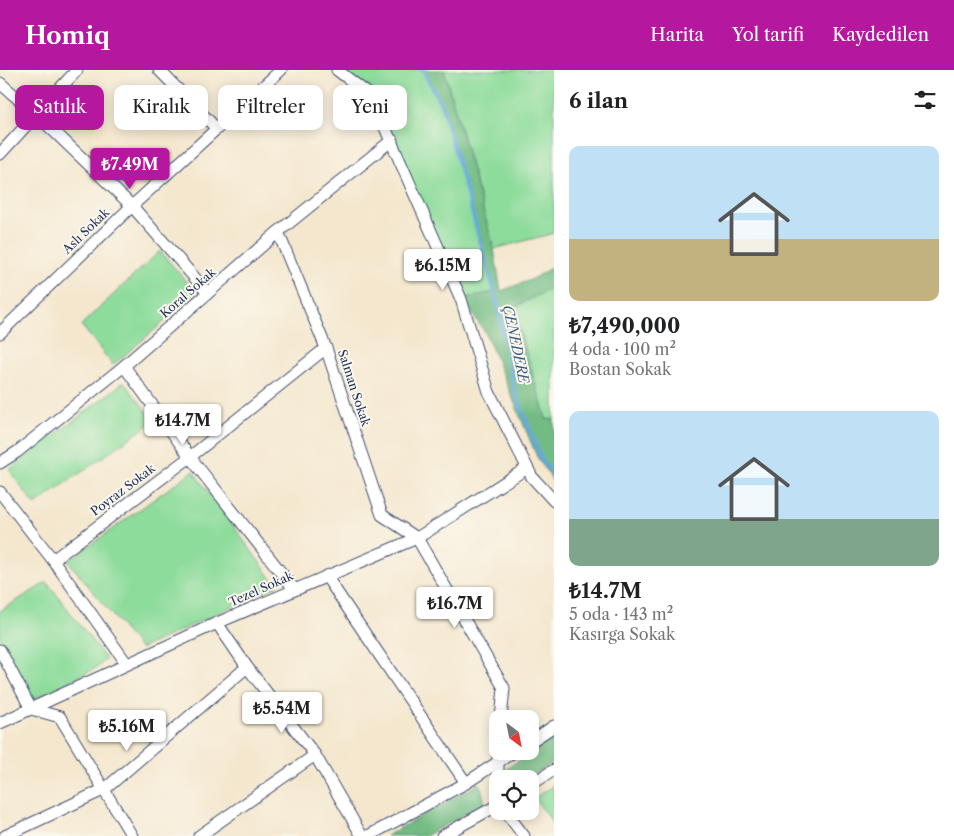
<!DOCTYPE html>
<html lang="tr">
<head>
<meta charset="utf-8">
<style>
	:root { --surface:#fff; --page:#f6f6f6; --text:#202124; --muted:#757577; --accent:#b5179e }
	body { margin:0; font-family:"Libre Caslon Text",serif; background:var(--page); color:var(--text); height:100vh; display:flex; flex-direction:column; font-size:19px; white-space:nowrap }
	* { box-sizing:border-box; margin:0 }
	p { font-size:16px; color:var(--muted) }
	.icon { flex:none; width:28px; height:28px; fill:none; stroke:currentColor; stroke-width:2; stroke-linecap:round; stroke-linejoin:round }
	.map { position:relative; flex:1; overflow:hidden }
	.side { display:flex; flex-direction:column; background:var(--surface); width:400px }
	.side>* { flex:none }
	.guide { position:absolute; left:15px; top:15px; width:464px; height:45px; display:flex; gap:10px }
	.needle { width:32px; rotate:148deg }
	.buttons { position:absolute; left:489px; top:640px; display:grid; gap:10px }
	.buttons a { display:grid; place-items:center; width:50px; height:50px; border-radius:10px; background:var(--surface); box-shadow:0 2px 12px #0003; font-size:25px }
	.price { position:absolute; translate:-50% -42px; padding:0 11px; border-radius:5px; background:#fff; color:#222; font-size:16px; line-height:32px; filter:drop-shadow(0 1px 2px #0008) }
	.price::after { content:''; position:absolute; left:50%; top:30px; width:15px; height:11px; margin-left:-8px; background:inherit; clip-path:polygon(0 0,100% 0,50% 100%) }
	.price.selected { background:var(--accent); color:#fff }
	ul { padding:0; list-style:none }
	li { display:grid; align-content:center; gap:10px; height:265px; padding:0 15px }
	li span { display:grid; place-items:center; height:155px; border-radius:10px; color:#555 }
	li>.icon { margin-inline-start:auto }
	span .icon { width:90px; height:90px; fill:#fffc; stroke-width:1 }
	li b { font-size:21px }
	h2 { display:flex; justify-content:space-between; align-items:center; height:60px; padding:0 15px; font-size:21px }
	.chip { padding:0 18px; border-radius:10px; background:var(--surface); box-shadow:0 2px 12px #0003; font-size:18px; line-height:45px }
	.chip.selected { background:var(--accent); color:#fff }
	header { display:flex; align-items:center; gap:30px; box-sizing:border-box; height:70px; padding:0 25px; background:var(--accent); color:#fff }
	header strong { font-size:24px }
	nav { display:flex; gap:28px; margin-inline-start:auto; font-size:18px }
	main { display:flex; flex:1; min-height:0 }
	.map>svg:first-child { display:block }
	.green { fill:#8ddc9b; stroke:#54867c }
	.forest { fill:#72bc83; stroke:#467670 }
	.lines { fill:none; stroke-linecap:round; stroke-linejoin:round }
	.stream { stroke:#68a9dc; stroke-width:4 }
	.minor-casing { stroke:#3c4b6f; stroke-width:13 }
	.minor { stroke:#fff; stroke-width:11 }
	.labels { text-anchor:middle; stroke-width:4; stroke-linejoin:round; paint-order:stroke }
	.street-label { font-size:12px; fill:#1b2f5e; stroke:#fbf7ec }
	.water-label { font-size:14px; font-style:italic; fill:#365a8a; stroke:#fbf7ec }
</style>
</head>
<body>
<header>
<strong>Homiq</strong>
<nav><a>Harita</a><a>Yol tarifi</a><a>Kaydedilen</a></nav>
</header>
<main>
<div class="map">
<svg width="554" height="766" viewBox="0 0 554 766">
	<rect width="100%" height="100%" fill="#fbf7ec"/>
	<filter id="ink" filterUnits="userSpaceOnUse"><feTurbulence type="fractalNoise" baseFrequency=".02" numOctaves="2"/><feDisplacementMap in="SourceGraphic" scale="10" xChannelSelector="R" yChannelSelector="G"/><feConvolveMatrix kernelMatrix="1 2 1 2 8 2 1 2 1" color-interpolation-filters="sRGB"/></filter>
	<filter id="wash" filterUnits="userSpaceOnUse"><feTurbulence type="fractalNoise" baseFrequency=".0096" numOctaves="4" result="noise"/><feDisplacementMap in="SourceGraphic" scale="20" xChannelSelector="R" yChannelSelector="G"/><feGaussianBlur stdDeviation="1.12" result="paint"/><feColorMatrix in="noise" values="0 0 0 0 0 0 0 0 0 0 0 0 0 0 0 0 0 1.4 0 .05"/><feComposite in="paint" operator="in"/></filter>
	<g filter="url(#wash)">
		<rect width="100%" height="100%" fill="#f4e7ce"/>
		<g class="green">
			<polygon points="337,0 423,0 442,36 495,223 461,229 371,26"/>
			<polygon points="444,0 554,0 554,163 494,179"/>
			<polygon points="160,181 197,224 113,295 81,255"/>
			<polygon points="554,217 554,350 546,349 513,238"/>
			<polygon points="124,312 154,351 35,435 9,400"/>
			<polygon points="193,401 277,516 140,579 68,491"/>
			<polygon points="47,512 106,589 98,597 32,630 0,567 0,541"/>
			<polygon points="554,715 554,757 551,750 534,728"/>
		</g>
		<g class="forest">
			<polygon points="423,0 444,0 494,179 501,221 530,210 554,196 554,217 513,238 546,349 554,350 554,413 537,387 485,262 461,229 494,222 442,36"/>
			<polygon points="554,668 554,692 528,709 507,709 507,698"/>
			<polygon points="480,713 485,733 425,766 386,766"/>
		</g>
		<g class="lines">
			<polyline class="stream" points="423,0 442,36 495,223 515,322 542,391 554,406"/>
		</g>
	</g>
	<g filter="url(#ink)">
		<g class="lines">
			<defs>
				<g id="minor">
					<polyline points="159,0 217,59"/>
					<polyline points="337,0 371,26 461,229 489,322 532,407 554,431"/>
					<polyline points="0,13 37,45 132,136 208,223"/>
					<polyline points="0,84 77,0"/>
					<polyline points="278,162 326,278 382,445 417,468 504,618 501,649"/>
					<polyline points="0,263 132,136 281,0"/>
					<polyline points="124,296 190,387 294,519"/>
					<polyline points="0,393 17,382 124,296 278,162 392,70"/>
					<polyline points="0,422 53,490 127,594"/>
					<polyline points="53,490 190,387 326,278"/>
					<polyline points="326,506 466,713"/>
					<polyline points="217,553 247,597 315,685 362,766"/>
					<polyline points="0,580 31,639 60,647 132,766"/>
					<polyline points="0,653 217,553 417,468 527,398"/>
					<polyline points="530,672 554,656"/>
					<polyline points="498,709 498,681"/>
					<polyline points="530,715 554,700"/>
					<polyline points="505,741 524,766"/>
					<polyline points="5,766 105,719 247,597"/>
					<polyline points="199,766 315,685"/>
					<polyline points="368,766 466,713 515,681"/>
					<polyline points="442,766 498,735"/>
				</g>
			</defs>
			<use href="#minor" class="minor-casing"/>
			<use href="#minor" class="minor"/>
		</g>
	</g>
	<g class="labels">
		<g class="street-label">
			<text transform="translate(86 161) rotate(-44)" y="4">Aslı Sokak</text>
			<text transform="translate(188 223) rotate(-41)" y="4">Koral Sokak</text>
			<text transform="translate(354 318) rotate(72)" y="4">Salman Sokak</text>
			<text transform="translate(123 420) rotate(-37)" y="4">Poyraz Sokak</text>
			<text transform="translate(261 519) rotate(-24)" y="4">Tezel Sokak</text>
		</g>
		<g class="water-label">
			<text transform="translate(516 274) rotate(78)" y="5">ÇENEDERE</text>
		</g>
	</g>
</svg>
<div class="buttons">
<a><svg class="needle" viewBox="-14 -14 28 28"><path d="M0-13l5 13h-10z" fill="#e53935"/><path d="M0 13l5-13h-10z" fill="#757577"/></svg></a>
<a><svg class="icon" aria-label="locate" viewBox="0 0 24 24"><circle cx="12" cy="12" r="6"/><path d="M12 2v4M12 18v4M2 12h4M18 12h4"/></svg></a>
</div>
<b class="price selected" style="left:130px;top:120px">₺7.49M</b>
<b class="price" style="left:443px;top:221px">₺6.15M</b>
<b class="price" style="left:183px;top:376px">₺14.7M</b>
<b class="price" style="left:455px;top:559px">₺16.7M</b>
<b class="price" style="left:282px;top:664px">₺5.54M</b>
<b class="price" style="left:127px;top:682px">₺5.16M</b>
<div class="guide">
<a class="chip selected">Satılık</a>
<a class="chip">Kiralık</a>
<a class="chip">Filtreler</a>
<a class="chip">Yeni</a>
</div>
</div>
<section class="side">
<h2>6 ilan<svg class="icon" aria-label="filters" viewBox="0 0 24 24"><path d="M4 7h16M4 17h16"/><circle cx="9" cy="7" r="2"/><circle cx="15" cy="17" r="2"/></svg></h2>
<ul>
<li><span style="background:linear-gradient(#bfe0f5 60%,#c2b280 0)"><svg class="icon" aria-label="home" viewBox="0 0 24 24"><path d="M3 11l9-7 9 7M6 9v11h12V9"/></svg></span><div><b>₺7,490,000</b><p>4 oda · 100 m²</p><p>Bostan Sokak</p></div></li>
<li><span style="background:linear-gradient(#bfe0f5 70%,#7fa58c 0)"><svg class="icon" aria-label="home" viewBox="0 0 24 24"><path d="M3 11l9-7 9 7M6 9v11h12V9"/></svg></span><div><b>₺14.7M</b><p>5 oda · 143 m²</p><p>Kasırga Sokak</p></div></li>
</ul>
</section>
</main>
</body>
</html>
